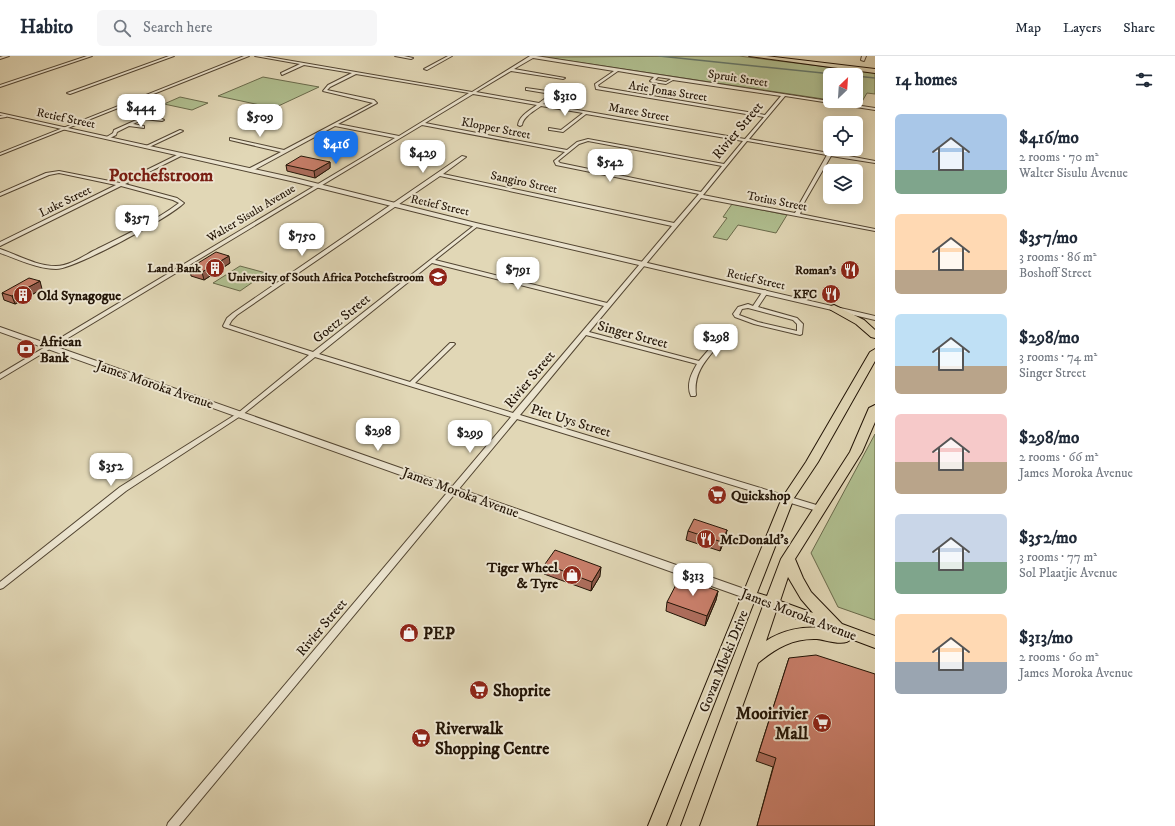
<!DOCTYPE html>
<html lang="en">
<head>
<meta charset="utf-8">
<style>
	:root { --surface:#fff; --page:#f6f6f7; --text:#1f2937; --muted:#747a83; --line:#e0e1e3; --accent:#1a73e8 }
	body { margin:0; font-family:"IM FELL DW Pica",serif; background:var(--page); color:var(--text); height:100vh; display:flex; flex-direction:column; font-size:15px; white-space:nowrap }
	* { box-sizing:border-box; margin:0 }
	p { font-size:13px; color:var(--muted) }
	.icon { flex:none; width:22px; height:22px; fill:none; stroke:currentColor; stroke-width:2; stroke-linecap:round; stroke-linejoin:round }
	.map { position:relative; flex:1; overflow:hidden }
	.side { display:flex; flex-direction:column; background:var(--surface); width:300px }
	.side>* { flex:none }
	.needle { width:26px; rotate:25deg }
	.fabs { position:absolute; left:823px; top:12px; display:grid; gap:8px }
	.fabs a { display:grid; place-items:center; width:40px; height:40px; border-radius:6px; background:var(--surface); box-shadow:0 2px 10px #0003; font-size:20px }
	.price { position:absolute; translate:-50% -34px; padding:0 9px; border-radius:8px; background:#fff; color:#222; font-size:13px; line-height:26px; filter:drop-shadow(0 1px 2px #0008) }
	.price::after { content:''; position:absolute; left:50%; top:24px; width:12px; height:9px; margin-left:-6px; background:inherit; clip-path:polygon(0 0,100% 0,50% 100%) }
	.price.on { background:var(--accent); color:#fff }
	ul { padding:0; list-style:none }
	li { display:flex; align-items:center; gap:12px; height:100px; padding:0 20px }
	li span { display:grid; place-items:center; flex:none; width:112px; height:80px; border-radius:6px; color:#555 }
	li>.icon { margin-inline-start:auto }
	span .icon { width:48px; height:48px; fill:#fffc; stroke-width:1 }
	li b { font-size:17px }
	h2 { display:flex; justify-content:space-between; align-items:center; height:48px; padding:0 20px; font-size:17px }
	header { display:flex; align-items:center; gap:24px; box-sizing:border-box; height:56px; padding:0 20px; background:var(--surface); border-bottom:1px solid var(--line) }
	header strong { font-size:19px }
	nav { display:flex; gap:22px; margin-inline-start:auto; font-size:14px }
	.search { width:280px; height:36px; background:var(--page); display:flex; align-items:center; gap:10px; box-sizing:border-box; padding:0 14px; border-radius:6px; color:var(--muted); font-size:15px }
	main { display:flex; flex:1; min-height:0 }
	.map>svg:first-child { display:block }
	.green { fill:#b0bf90; stroke:#696a4b }
	.lines { fill:none; stroke-linecap:round; stroke-linejoin:round }
	.stream { stroke:#66786b; stroke-width:1.5 }
	.minor-casing { stroke:#524532; stroke-width:2 }
	.tertiary-casing { stroke:#524532; stroke-width:2 }
	.primary-casing { stroke:#221406; stroke-width:2 }
	.minor { fill:#ece5d0; fill-rule:evenodd }
	.tertiary { fill:#ece5d0; fill-rule:evenodd }
	.primary { fill:#e1d7b6; fill-rule:evenodd }
	.wall { fill:#ad6d5c; stroke:#221406 }
	.shaded-wall { fill:#8d594b; stroke:#221406 }
	.building { fill:#c97f6b; stroke:#221406 }
	.labels { text-anchor:middle; stroke-width:4; stroke-linejoin:round; paint-order:stroke }
	.far-street-label { font-size:12px; fill:#221406; stroke:#ece5d0 }
	.far-poi-label { font-size:12px; font-weight:bold; fill:#221406; stroke:#ece5d0; text-anchor:end }
	.street-label { font-size:14px; fill:#221406; stroke:#ece5d0 }
	.poi-label { font-size:14px; font-weight:bold; fill:#221406; stroke:#ece5d0; text-anchor:start }
	.near-poi-label { font-size:17px; font-weight:bold; fill:#221406; stroke:#ece5d0; text-anchor:start }
	.far-town-label { font-size:18px; font-weight:bold; fill:#7a1f14; stroke:#ece5d0 }
</style>
</head>
<body>
<header>
<strong>Habito</strong>
<div class="search"><svg class="icon" aria-label="search" viewBox="0 0 24 24"><circle cx="10" cy="10" r="6"/><path d="M15 15l6 6"/></svg>Search here</div>
<nav><a>Map</a><a>Layers</a><a>Share</a></nav>
</header>
<main>
<div class="map">
<svg width="875" height="770" viewBox="0 0 875 770">
	<rect width="100%" height="100%" fill="#e1d7b6"/>
	<filter id="stains"><feTurbulence type="fractalNoise" baseFrequency=".005" numOctaves="4"/><feColorMatrix values="0 0 0 0 .2 0 0 0 0 .09 0 0 0 0 .02 0 0 0 .5 -.17"/></filter>
	<radialGradient id="worn" r=".72"><stop offset=".6" stop-color="#630" stop-opacity="0"/><stop offset="1" stop-color="#630" stop-opacity=".3"/></radialGradient>
	<g class="green">
		<polygon points="739,0 875,17 875,38 867,37 860,49 836,45 856,45 856,19 830,19 830,44 543,1"/>
		<polygon points="263,21 319,31 274,52 218,40"/>
		<polygon points="180,41 208,47 192,54 164,48"/>
		<polygon points="732,148 787,159 776,177 738,169 727,184 713,181 727,162 723,161"/>
		<polygon points="240,210 266,217 240,235 213,227"/>
		<polygon points="875,378 875,564 838,551 811,497"/>
	</g>
	<g class="lines">
		<g class="stream">
			<polyline points="659,0 842,19"/>
			<polyline points="856,20 875,22"/>
		</g>
		<defs>
			<g id="minor">
				<polygon points="3,0 9,0 0,3 0,1"/>
				<polygon points="87,0 92,0 0,31 0,29"/>
				<polygon points="169,0 174,0 70,38 67,37"/>
				<polygon points="244,0 249,0 0,99 0,97"/>
				<path d="M255,0H263L472,36L530,0H536L875,52V54L785,40L749,83L829,97L831,93H835L833,97L875,105V107L831,100L805,145L800,158L875,173V175L701,142L589,276L699,305L717,284H721L722,285C708,302 693,315 696,339L695,340H691C686,329 691,318 697,308L586,279L520,359L823,451L824,453L823,455H817L517,363L179,770H167L168,767L511,361L315,301L242,359L126,435L3,532L0,533V526L120,431L238,357L309,299L224,271L223,270L227,262L233,257L462,100L466,101L443,118L674,167L699,138L556,109L554,105L565,96L422,69L0,323V318L395,82L335,70L252,115H248V113L281,96L230,84V82L284,94L373,47L323,35L328,29L352,17L304,9L282,19L281,17L300,8ZM533,2L614,15L595,28L596,33L764,61L745,83L543,48L563,32L562,30L554,36L526,32V34H527L551,38L539,47L476,36L511,15L563,23L565,22L514,13ZM618,15L654,21L650,25L652,26L666,28L673,24L781,40L765,59L599,31L598,29ZM356,18L469,37L399,80L338,68L377,47L374,44L327,34L330,31ZM658,21L671,23L666,26L655,24ZM473,38L537,49C530,54 519,60 518,69L520,70L522,69C523,61 534,55 541,50L583,57L561,74L549,72V74H550L563,76L586,58L743,85L724,108L588,83L577,86L567,94L425,67ZM588,85L722,110L701,136L560,107L558,105L579,88ZM747,85L827,99L801,145L795,157L703,139ZM440,120L672,170L607,247L435,204L478,170V168H476L313,296L229,269L232,264L237,259ZM432,207L604,250L513,357L415,327L454,289L455,288L454,287H450L410,326L319,298Z"/>
				<polygon points="395,0 404,0 413,2 411,3"/>
				<polygon points="448,0 452,0 427,14 424,13"/>
				<polygon points="862,0 866,0 864,5 861,4"/>
				<polygon points="5,59 7,60 6,61 0,62 0,60"/>
				<polygon points="143,61 162,63 164,64 162,65 144,63 133,68 144,70 144,72 129,70 117,76 116,79 108,83 105,82 113,77 114,74"/>
				<polygon points="180,74 183,75 147,92 144,91"/>
				<path d="M179,98L183,99L125,128L177,142L184,147C170,161 75,213 56,213C37,213 18,203 0,197V193C18,199 36,210 56,210C69,210 82,201 93,195C121,181 154,166 179,147L173,144L121,130L0,190V186L116,129L59,117L49,119L0,140V137L46,117L59,115L120,127Z"/>
				<path d="M765,234L768,236L758,251L797,262L803,268L802,278L800,279L754,268L735,261L733,258L738,251L748,248L753,250L763,235ZM748,252L793,264L797,268V275L758,266L739,259L742,253Z"/>
			</g>
			<g id="tertiary">
				<polygon points="0,57 295,122 476,167 875,260 875,264 476,171 295,126 0,59"/>
				<polygon points="0,271 753,536 754,539 753,542 749,543 745,542 0,276"/>
			</g>
			<g id="primary">
				<polygon points="749,0 766,0 875,13 875,17"/>
				<polygon points="834,249 864,264 875,274 875,282 871,281 856,268 831,254 829,252 831,250"/>
				<path d="M875,293V305L818,406L794,442L757,537L767,540L781,503L850,396L869,352L875,349V366L862,396L795,503L803,522L811,536L842,568L875,580V592L851,583C845,591 826,584 817,583C793,582 776,592 758,607L699,770H681L763,550L754,546L666,770H648L782,442L806,406L870,296ZM788,521L801,543L813,557L780,545ZM776,555L822,572C803,570 782,574 766,585Z"/>
			</g>
		</defs>
		<use href="#minor" class="minor-casing"/>
		<use href="#tertiary" class="tertiary-casing"/>
		<use href="#primary" class="primary-casing"/>
		<use href="#minor" class="minor"/>
		<use href="#tertiary" class="tertiary"/>
		<use href="#primary" class="primary"/>
	</g>
	<g class="wall">
		<polygon points="330,106 330,112 315,122 287,115 286,109"/>
		<polygon points="230,207 204,224 191,220 190,212"/>
		<polygon points="42,233 15,248 4,244 2,237"/>
		<polygon points="727,474 725,483 720,495 686,484 688,475"/>
		<polygon points="545,508 600,520 591,535 544,518"/>
		<polygon points="718,535 716,544 705,570 666,555 667,546"/>
		<polygon points="789,602 875,770 757,770 773,711 756,705"/>
	</g>
	<g class="shaded-wall">
		<polygon points="330,106 330,112 315,122 314,115"/>
		<polygon points="229,200 230,207 204,224 202,216"/>
		<polygon points="40,225 42,233 15,248 12,240"/>
		<polygon points="727,474 725,483 720,495 722,486"/>
		<polygon points="601,511 600,520 591,535 592,526"/>
		<polygon points="718,535 716,544 705,570 707,560"/>
	</g>
	<g class="building">
		<polygon points="301,100 330,106 314,115 286,109"/>
		<polygon points="216,196 229,200 202,216 190,212"/>
		<polygon points="29,222 40,225 12,240 2,237"/>
		<polygon points="694,463 727,474 722,486 688,475"/>
		<polygon points="555,494 601,511 592,526 545,508"/>
		<polygon points="680,521 718,535 707,560 667,546"/>
		<polygon points="816,599 875,618 875,770 757,770 776,702 759,696 789,602"/>
	</g>
	<defs>
		<symbol id="building-disc" viewBox="-11 -11 22 22"><circle r="9.5" fill="#8f2418" stroke="#ece5d0"/><path d="M-4-6H4V6H1V3H-1V6H-4ZM-2.5-4.3h1.7v1.8h-1.7ZM.8-4.3h1.7v1.8H.8ZM-2.5-1h1.7V.8h-1.7ZM.8-1h1.7V.8H.8Z" fill="#fff"/></symbol>
		<symbol id="restaurant-disc" viewBox="-11 -11 22 22"><circle r="9.5" fill="#8f2418" stroke="#ece5d0"/><path d="M-5-6h1v4h1v-4h1v4h1v-4h1v5L-1.5 .5V6h-2V.5L-5-1ZM5-6V6H3V1.5H1.5Q1.5-4 5-6Z" fill="#fff"/></symbol>
		<symbol id="university-disc" viewBox="-11 -11 22 22"><circle r="9.5" fill="#8f2418" stroke="#ece5d0"/><path d="M0-5L7-2L0 1L-7-2ZM-4 1L0 2.5L4 1V4Q0 6-4 4Z" fill="#fff"/></symbol>
		<symbol id="bank-disc" viewBox="-11 -11 22 22"><circle r="9.5" fill="#8f2418" stroke="#ece5d0"/><path d="M-6-4H6V4H-6ZM0-2.3a2.3 2.3 0 1 0 0 4.6a2.3 2.3 0 1 0 0-4.6Z" fill="#fff"/></symbol>
		<symbol id="supermarket-disc" viewBox="-11 -11 22 22"><circle r="9.5" fill="#8f2418" stroke="#ece5d0"/><path d="M-6-5.5h2.5l.6 2H6L4.5 2H-2.5L-4.4-4H-6ZM-1.5 3.2a1.3 1.3 0 1 0 .1 0ZM3 3.2a1.3 1.3 0 1 0 .1 0Z" fill="#fff"/></symbol>
		<symbol id="shop-disc" viewBox="-11 -11 22 22"><circle r="9.5" fill="#8f2418" stroke="#ece5d0"/><path d="M-5-2.5h2.3a2.7 3.5 0 0 1 5.4 0H5L5.5 6h-11ZM-1.5-2.5h3a1.5 2.3 0 0 0-3 0Z" fill="#fff"/></symbol>
	</defs>
	<g fill-rule="evenodd">
		<use href="#building-disc" x="204" y="201" width="22" height="22"/>
		<use href="#restaurant-disc" x="839" y="203" width="22" height="22"/>
		<use href="#university-disc" x="427" y="210" width="22" height="22"/>
		<use href="#restaurant-disc" x="820" y="227" width="22" height="22"/>
		<use href="#building-disc" x="12" y="228" width="22" height="22"/>
		<use href="#bank-disc" x="15" y="282" width="22" height="22"/>
		<use href="#supermarket-disc" x="706" y="428" width="22" height="22"/>
		<use href="#restaurant-disc" x="695" y="472" width="22" height="22"/>
		<use href="#shop-disc" x="561" y="508" width="22" height="22"/>
		<use href="#shop-disc" x="398" y="566" width="22" height="22"/>
		<use href="#supermarket-disc" x="468" y="623" width="22" height="22"/>
		<use href="#supermarket-disc" x="811" y="656" width="22" height="22"/>
		<use href="#supermarket-disc" x="410" y="671" width="22" height="22"/>
	</g>
	<g class="labels">
		<g class="far-street-label">
			<text transform="translate(738 22) rotate(9)" y="4">Spruit Street</text>
			<text transform="translate(668 35) rotate(9)" y="4">Arie Jonas Street</text>
			<text transform="translate(639 56) rotate(10)" y="4">Maree Street</text>
			<text transform="translate(66 62) rotate(12)" y="4">Retief Street</text>
			<text transform="translate(496 72) rotate(11)" y="4">Klopper Street</text>
			<text transform="translate(524 126) rotate(12)" y="4">Sangiro Street</text>
			<text transform="translate(65 145) rotate(-26)" y="4">Luke Street</text>
			<text transform="translate(777 145) rotate(11)" y="4">Totius Street</text>
			<text transform="translate(440 149) rotate(13)" y="4">Retief Street</text>
			<text transform="translate(251 157) rotate(-31)" y="4">Walter Sisulu Avenue</text>
			<text transform="translate(756 223) rotate(13)" y="4">Retief Street</text>
		</g>
		<g class="far-poi-label">
			<text x="201" y="216">Land Bank</text>
			<text x="836" y="218">Roman's</text>
			<text x="424" y="225">University of South Africa Potchefstroom</text>
			<text x="817" y="242">KFC</text>
		</g>
		<g class="street-label">
			<text transform="translate(737 74) rotate(-50)" y="5">Rivier Street</text>
			<text transform="translate(341 262) rotate(-39)" y="5">Goetz Street</text>
			<text transform="translate(633 278) rotate(15)" y="5">Singer Street</text>
			<text transform="translate(529 323) rotate(-50)" y="5">Rivier Street</text>
			<text transform="translate(155 328) rotate(19)" y="5">James Moroka Avenue</text>
			<text transform="translate(571 364) rotate(17)" y="5">Piet Uys Street</text>
			<text transform="translate(461 436) rotate(20)" y="5">James Moroka Avenue</text>
			<text transform="translate(799 558) rotate(21)" y="5">James Moroka Avenue</text>
			<text transform="translate(321 571) rotate(-50)" y="5">Rivier Street</text>
			<text transform="translate(723 605) rotate(-68)" y="5">Govan Mbeki Drive</text>
		</g>
		<g class="poi-label">
			<text x="37" y="244">Old Synagogue</text>
			<text x="40" y="290">African<tspan x="40" dy="16">Bank</tspan></text>
			<text x="731" y="444">Quickshop</text>
			<text x="720" y="488">McDonald's</text>
			<text x="558" y="516" text-anchor="end">Tiger Wheel<tspan x="558" dy="16">&amp; Tyre</tspan></text>
		</g>
		<g class="near-poi-label">
			<text x="423" y="583">PEP</text>
			<text x="493" y="640">Shoprite</text>
			<text x="808" y="663" text-anchor="end">Mooirivier<tspan x="808" dy="20">Mall</tspan></text>
			<text x="435" y="678">Riverwalk<tspan x="435" dy="20">Shopping Centre</tspan></text>
		</g>
		<g class="far-town-label">
			<text x="161" y="125">Potchefstroom</text>
		</g>
	</g>
	<rect width="100%" height="100%" filter="url(#stains)"/>
	<rect width="100%" height="100%" fill="url(#worn)"/>
</svg>
<div class="fabs">
<a><svg class="needle" viewBox="-14 -14 28 28"><path d="M0-13l5 13h-10z" fill="#e53935"/><path d="M0 13l5-13h-10z" fill="#747a83"/></svg></a>
<a><svg class="icon" aria-label="locate" viewBox="0 0 24 24"><circle cx="12" cy="12" r="6"/><path d="M12 2v4M12 18v4M2 12h4M18 12h4"/></svg></a>
<a><svg class="icon" aria-label="layers" viewBox="0 0 24 24"><path d="M12 4l9 5-9 5-9-5zM3 14l9 5 9-5"/></svg></a>
</div>
<b class="price" style="left:565px;top:61px">$310</b>
<b class="price" style="left:141px;top:72px">$444</b>
<b class="price" style="left:260px;top:82px">$509</b>
<b class="price on" style="left:336px;top:109px">$416</b>
<b class="price" style="left:423px;top:118px">$429</b>
<b class="price" style="left:610px;top:127px">$542</b>
<b class="price" style="left:137px;top:183px">$357</b>
<b class="price" style="left:302px;top:201px">$750</b>
<b class="price" style="left:518px;top:235px">$791</b>
<b class="price" style="left:716px;top:302px">$298</b>
<b class="price" style="left:378px;top:396px">$298</b>
<b class="price" style="left:470px;top:398px">$299</b>
<b class="price" style="left:111px;top:431px">$352</b>
<b class="price" style="left:693px;top:541px">$313</b>
</div>
<section class="side">
<h2>14 homes<svg class="icon" aria-label="filters" viewBox="0 0 24 24"><path d="M4 7h16M4 17h16"/><circle cx="9" cy="7" r="2"/><circle cx="15" cy="17" r="2"/></svg></h2>
<ul>
<li><span style="background:linear-gradient(#a9c7e8 70%,#7fa58c 0)"><svg class="icon" aria-label="home" viewBox="0 0 24 24"><path d="M3 11l9-7 9 7M6 9v11h12V9"/></svg></span><div><b>$416/mo</b><p>2 rooms · 70 m²</p><p>Walter Sisulu Avenue</p></div></li>
<li><span style="background:linear-gradient(#ffd9b3 70%,#b9a48a 0)"><svg class="icon" aria-label="home" viewBox="0 0 24 24"><path d="M3 11l9-7 9 7M6 9v11h12V9"/></svg></span><div><b>$357/mo</b><p>3 rooms · 86 m²</p><p>Boshoff Street</p></div></li>
<li><span style="background:linear-gradient(#bfe0f5 65%,#b9a48a 0)"><svg class="icon" aria-label="home" viewBox="0 0 24 24"><path d="M3 11l9-7 9 7M6 9v11h12V9"/></svg></span><div><b>$298/mo</b><p>3 rooms · 74 m²</p><p>Singer Street</p></div></li>
<li><span style="background:linear-gradient(#f6c9c9 60%,#b9a48a 0)"><svg class="icon" aria-label="home" viewBox="0 0 24 24"><path d="M3 11l9-7 9 7M6 9v11h12V9"/></svg></span><div><b>$298/mo</b><p>2 rooms · 66 m²</p><p>James Moroka Avenue</p></div></li>
<li><span style="background:linear-gradient(#c9d6e8 60%,#7fa58c 0)"><svg class="icon" aria-label="home" viewBox="0 0 24 24"><path d="M3 11l9-7 9 7M6 9v11h12V9"/></svg></span><div><b>$352/mo</b><p>3 rooms · 77 m²</p><p>Sol Plaatjie Avenue</p></div></li>
<li><span style="background:linear-gradient(#ffd9b3 60%,#9aa5b1 0)"><svg class="icon" aria-label="home" viewBox="0 0 24 24"><path d="M3 11l9-7 9 7M6 9v11h12V9"/></svg></span><div><b>$313/mo</b><p>2 rooms · 60 m²</p><p>James Moroka Avenue</p></div></li>
</ul>
</section>
</main>
</body>
</html>
